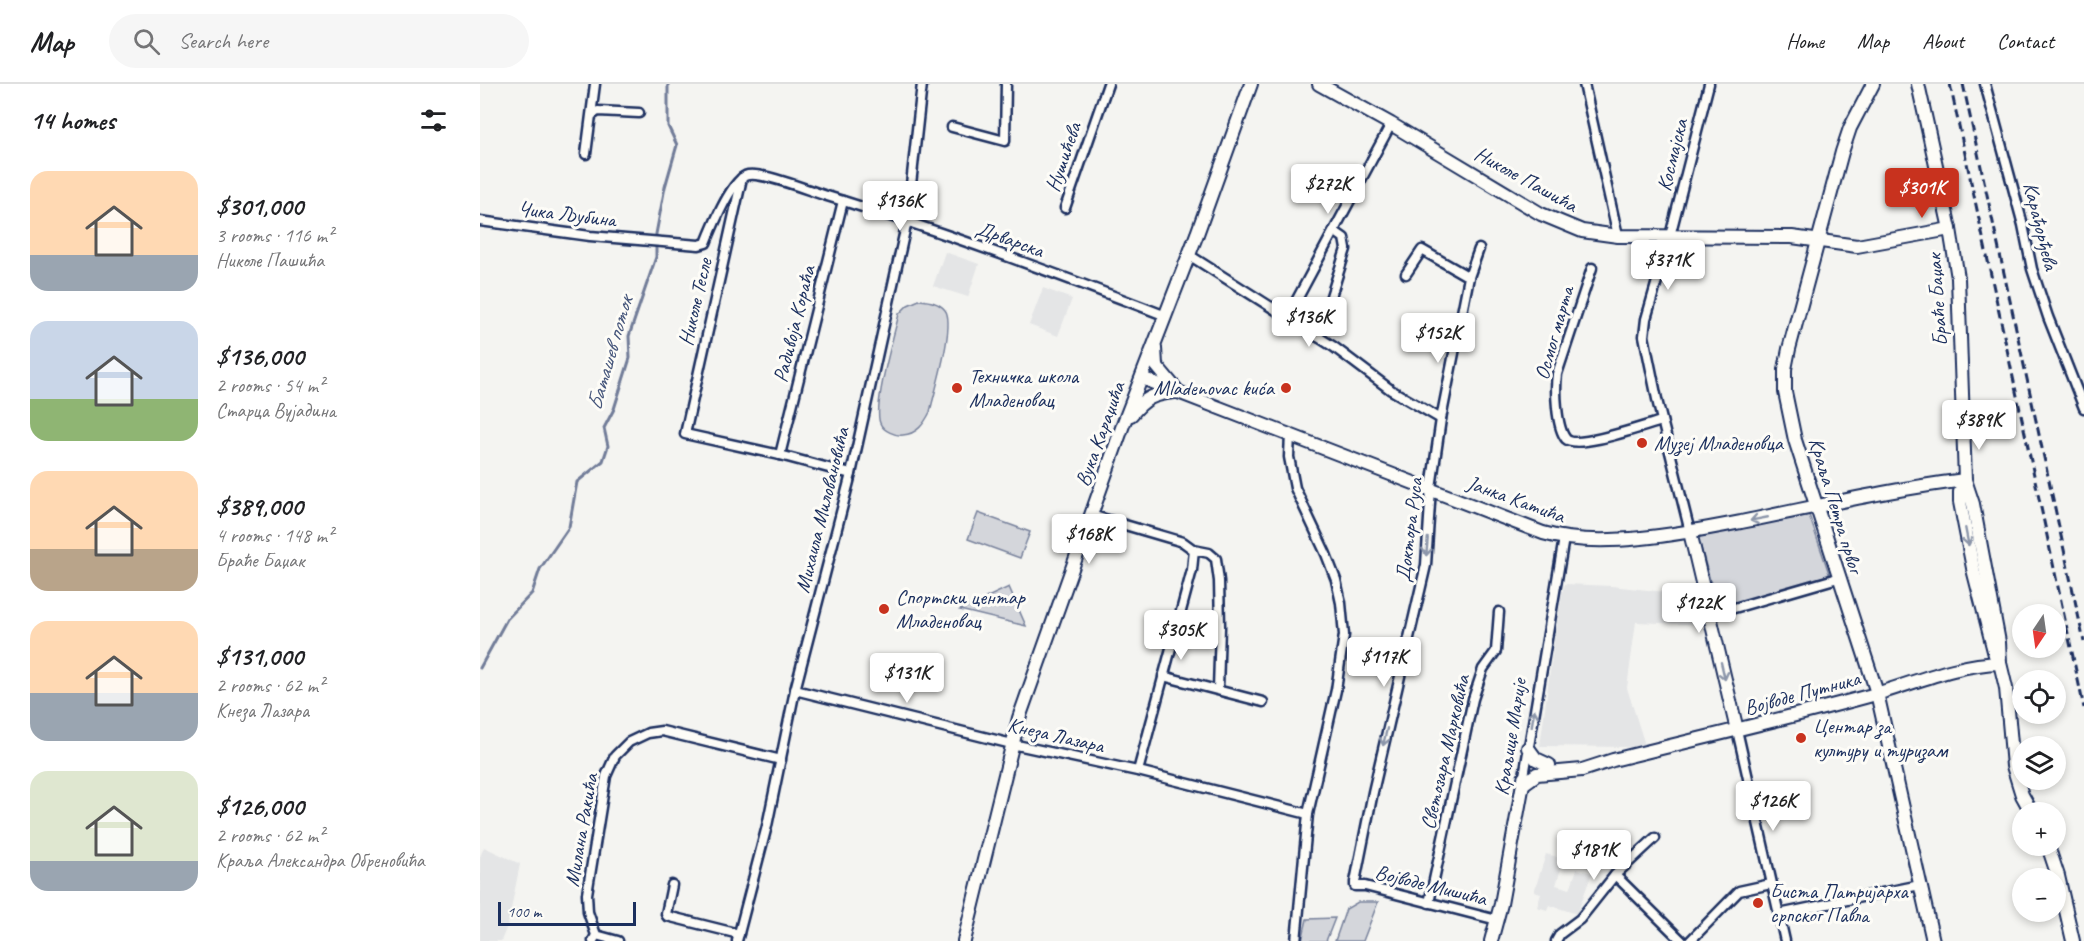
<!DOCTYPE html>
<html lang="en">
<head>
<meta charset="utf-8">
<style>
	:root { --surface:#fff; --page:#f6f6f6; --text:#202124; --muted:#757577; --line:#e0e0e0; --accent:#c8321e }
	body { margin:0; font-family:Caveat,sans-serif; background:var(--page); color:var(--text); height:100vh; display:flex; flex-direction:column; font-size:22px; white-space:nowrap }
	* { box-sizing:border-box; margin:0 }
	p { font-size:20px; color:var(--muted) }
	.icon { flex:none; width:33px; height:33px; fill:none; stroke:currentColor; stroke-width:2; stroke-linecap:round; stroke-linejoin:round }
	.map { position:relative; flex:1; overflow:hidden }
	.side { display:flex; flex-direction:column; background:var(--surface); width:480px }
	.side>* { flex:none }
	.needle { width:39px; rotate:193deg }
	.fabs { position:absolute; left:1532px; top:520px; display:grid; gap:12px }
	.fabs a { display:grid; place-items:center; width:54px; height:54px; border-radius:50%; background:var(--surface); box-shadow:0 3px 9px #0003; font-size:30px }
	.scale { position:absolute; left:18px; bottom:15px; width:138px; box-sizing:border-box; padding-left:6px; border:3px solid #1b2f5e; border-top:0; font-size:16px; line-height:21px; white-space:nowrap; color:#1b2f5e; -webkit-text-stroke:4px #fdfcf7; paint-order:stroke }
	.price { position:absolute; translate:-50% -51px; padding:0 14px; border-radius:6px; background:#fff; color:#222; font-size:20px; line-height:39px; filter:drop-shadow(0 2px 3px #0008) }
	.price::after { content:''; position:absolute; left:50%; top:36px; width:18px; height:14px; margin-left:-9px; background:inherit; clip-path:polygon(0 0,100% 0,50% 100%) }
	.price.current { background:var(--accent); color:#fff }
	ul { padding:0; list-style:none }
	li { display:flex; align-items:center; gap:18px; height:150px; padding:0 30px }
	li span { display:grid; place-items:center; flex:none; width:168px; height:120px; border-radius:18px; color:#555 }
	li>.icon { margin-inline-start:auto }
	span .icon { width:72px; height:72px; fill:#fffc; stroke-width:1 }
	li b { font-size:26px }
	h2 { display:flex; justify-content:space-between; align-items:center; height:72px; padding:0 30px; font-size:26px }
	header { display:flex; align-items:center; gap:36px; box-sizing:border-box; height:84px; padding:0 30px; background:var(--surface); border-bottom:2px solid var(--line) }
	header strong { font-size:28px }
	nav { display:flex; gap:33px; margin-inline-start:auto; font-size:21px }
	.search { width:420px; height:54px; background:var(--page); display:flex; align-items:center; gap:15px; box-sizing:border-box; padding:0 21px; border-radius:33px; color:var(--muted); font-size:22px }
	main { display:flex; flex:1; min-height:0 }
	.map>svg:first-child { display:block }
	.built { fill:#e4e5e6 }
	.green { fill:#d4d6db; stroke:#78829c; stroke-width:1.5 }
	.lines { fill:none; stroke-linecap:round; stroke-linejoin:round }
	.stream { stroke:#717c98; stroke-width:3 }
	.street-casing { stroke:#1b2f5e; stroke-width:13 }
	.secondary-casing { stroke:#1b2f5e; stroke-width:16 }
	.street { stroke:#fdfcf7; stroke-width:8 }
	.secondary { stroke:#fdfcf7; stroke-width:12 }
	.rail { stroke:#1b2f5e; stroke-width:3; stroke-dasharray:9 4.5; stroke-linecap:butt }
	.oneway { stroke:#8c96aa }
	.poi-dot { fill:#c8321e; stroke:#fdfcf7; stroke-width:2 }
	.labels { text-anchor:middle; stroke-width:6; stroke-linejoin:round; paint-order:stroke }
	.street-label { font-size:21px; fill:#1b2f5e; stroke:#fdfcf7 }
	.poi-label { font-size:21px; fill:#1b2f5e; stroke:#fdfcf7; text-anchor:start }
	.water-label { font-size:22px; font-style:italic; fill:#46567b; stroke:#fdfcf7 }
</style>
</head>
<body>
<header>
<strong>Map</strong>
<div class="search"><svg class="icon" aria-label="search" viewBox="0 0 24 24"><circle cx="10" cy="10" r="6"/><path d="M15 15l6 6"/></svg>Search here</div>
<nav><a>Home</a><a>Map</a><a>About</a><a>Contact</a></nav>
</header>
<main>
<section class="side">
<h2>14 homes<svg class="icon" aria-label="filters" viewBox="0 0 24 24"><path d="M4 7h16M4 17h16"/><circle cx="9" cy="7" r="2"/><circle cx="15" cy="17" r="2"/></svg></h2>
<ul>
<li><span style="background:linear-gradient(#ffd9b3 70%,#9aa5b1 0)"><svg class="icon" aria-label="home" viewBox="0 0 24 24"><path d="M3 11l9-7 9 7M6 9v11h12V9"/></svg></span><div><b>$301,000</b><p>3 rooms · 116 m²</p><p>Николе Пашића</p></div></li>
<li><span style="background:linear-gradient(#c9d6e8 65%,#8fb573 0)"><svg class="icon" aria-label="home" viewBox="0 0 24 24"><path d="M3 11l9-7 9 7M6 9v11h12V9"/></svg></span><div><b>$136,000</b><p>2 rooms · 54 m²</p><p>Старца Вујадина</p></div></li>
<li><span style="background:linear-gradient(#ffd9b3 65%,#b9a48a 0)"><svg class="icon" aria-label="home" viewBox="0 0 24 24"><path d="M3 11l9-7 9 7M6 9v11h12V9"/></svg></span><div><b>$389,000</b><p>4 rooms · 148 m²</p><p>Браће Баџак</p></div></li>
<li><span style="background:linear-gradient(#ffd9b3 60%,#9aa5b1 0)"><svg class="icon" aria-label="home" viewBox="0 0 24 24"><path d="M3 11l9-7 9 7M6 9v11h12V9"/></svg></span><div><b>$131,000</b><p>2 rooms · 62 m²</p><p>Кнеза Лазара</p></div></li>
<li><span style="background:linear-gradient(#dfe7d0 75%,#9aa5b1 0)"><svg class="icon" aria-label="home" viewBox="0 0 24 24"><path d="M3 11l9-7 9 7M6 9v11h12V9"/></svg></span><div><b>$126,000</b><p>2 rooms · 62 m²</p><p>Краља Александра Обреновића</p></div></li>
</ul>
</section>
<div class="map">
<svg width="1604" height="857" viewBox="0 0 1604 857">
	<rect width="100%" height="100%" fill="#f4f4f1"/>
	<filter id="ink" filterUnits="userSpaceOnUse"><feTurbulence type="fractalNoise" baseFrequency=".0167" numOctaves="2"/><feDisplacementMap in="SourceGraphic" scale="12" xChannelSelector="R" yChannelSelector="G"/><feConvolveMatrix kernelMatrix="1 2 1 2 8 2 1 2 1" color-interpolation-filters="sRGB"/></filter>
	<g filter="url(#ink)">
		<g class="built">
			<polygon points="465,168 499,180 488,213 453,202"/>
			<polygon points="563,204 592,215 578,252 549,241"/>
			<polygon points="1085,500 1132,502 1220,512 1228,541 1156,538 1147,604 1165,661 1148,663 1060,662 1074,557 1082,508"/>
			<polygon points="4,763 40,780 28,840 21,857 0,857 0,773"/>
			<polygon points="1066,770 1084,775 1076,801 1090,805 1097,785 1112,789 1097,830 1069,821 1067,826 1057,823 1061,810 1054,808"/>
		</g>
		<g class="green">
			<path d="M439,216C448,217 459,218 465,226C476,240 454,309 450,328C444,340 437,350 423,351C416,352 403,347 400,339C393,322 414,251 419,230L428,221Z"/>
			<polygon points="498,429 550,448 540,474 488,455"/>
			<polygon points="1329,431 1351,495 1238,525 1218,453"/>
			<polygon points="529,503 546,542 480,526"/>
			<polygon points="878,818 898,818 883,857 855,857 866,825"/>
			<polygon points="855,834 846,857 822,857 827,835"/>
		</g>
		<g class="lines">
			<polyline class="stream" points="0,584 27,535 52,509 60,485 89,443 97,398 123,377 128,362 124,344 134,325 150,274 149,252 176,173 176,150 185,103 197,61 188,42 188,0"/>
			<defs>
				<g id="street">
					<polyline points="1104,0 1138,152"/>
					<polyline points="1505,0 1543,141 1552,185 1568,233 1604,324"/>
					<polyline points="112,31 118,27 159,29"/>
					<polyline points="472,43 525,57 526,0"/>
					<polyline points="106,70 115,0"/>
					<polyline points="262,94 205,350 300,371 371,390"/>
					<polyline points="585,124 628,0"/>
					<path d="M0,137L110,152L219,161L226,159C232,144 252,94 268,91C284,88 330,107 347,112C462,147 574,189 686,232"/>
					<polyline points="999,165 989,193 961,335 951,404 946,481 893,708 875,798 875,802 885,802 1017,836"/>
					<polyline points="709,171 854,263 911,306 961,335"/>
					<path d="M1112,184L1077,290C1075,305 1076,343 1086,355C1097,366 1166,341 1182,337"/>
					<polyline points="926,190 942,166 989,193"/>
					<polyline points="807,234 911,40"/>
					<polyline points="838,253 866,165 864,154 854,147"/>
					<polyline points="810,350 809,373 815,404 846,470 856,496 861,519 864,551 856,606 828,730 816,857"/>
					<polyline points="300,371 363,117"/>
					<polyline points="611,431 703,458 714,466 729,469 736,475 739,497 740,543 738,605"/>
					<polyline points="1210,448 1178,320 1164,252 1166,235 1190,152 1229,0"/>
					<polyline points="1230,531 1358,494"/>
					<polyline points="683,592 783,618"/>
					<polyline points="315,606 532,660 662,688 828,730"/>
					<polyline points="1257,646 1305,857"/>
					<polyline points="658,687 712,486 714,466"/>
					<polyline points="1044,692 1084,454"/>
					<polyline points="1135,791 1202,857"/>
					<polyline points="192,801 186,830 187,832 259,850"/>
					<polyline points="949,819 993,615 1003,585 1016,567 1019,528"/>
					<polyline points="1299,830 1440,801"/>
					<polyline points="116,851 138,857"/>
					<polyline points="113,857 116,851 108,828 107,810 126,692 135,672 149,658 168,649 182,647 301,676"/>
					<polyline points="257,857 287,742 315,606 371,390 427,137 442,0"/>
					<polyline points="1076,857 1080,850 1100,835 1135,791 1175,754"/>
					<polyline points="1210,857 1259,807 1291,800"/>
				</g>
				<g id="secondary">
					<polyline points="839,0 911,40 1061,130 1102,147 1138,152 1312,153 1377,162 1470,145"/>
					<polyline points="1393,0 1370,44 1362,68 1309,265 1305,285 1305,308 1315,356 1397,609 1453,857"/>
					<polyline points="1438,0 1470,145 1478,194 1485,396 1493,420 1519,558 1520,579 1526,604 1533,682 1542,711 1552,729"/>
					<polyline points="675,264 676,281 696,305"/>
					<path d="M662,294L1063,449C1119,466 1205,449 1261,438C1336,423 1410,405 1485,396"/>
					<path d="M651,331C665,314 673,310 695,308"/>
					<polyline points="1485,396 1480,408 1480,418 1494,489 1515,571"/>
					<polyline points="1210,448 1257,646"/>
					<polyline points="1048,664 1056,675 1069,681"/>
					<path d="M1043,700L1057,690L1102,686L1133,676C1220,654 1309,634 1396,610C1437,598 1477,580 1520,579"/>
					<polyline points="1568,762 1578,792 1593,857"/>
					<polyline points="484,857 539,634 643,341 717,150 771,0"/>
					<polyline points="1011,857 1021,820 1044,694"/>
				</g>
			</defs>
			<use href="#street" class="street-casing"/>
			<use href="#secondary" class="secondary-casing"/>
			<use href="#street" class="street"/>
			<use href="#secondary" class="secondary"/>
			<g class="rail">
				<polyline points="1470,0 1604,624"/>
				<polyline points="1483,0 1604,558"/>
			</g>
		</g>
		<defs><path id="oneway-shaft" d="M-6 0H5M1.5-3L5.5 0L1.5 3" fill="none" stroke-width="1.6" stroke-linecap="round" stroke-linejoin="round" transform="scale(1.5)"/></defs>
		<g class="oneway">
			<use href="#oneway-shaft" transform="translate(1279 435) rotate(169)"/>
			<use href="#oneway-shaft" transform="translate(1487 453) rotate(79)"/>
			<use href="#oneway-shaft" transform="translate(947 463) rotate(95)"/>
			<use href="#oneway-shaft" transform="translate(1243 587) rotate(77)"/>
			<use href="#oneway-shaft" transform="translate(1053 634) rotate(-81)"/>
			<use href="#oneway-shaft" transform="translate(905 653) rotate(103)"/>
		</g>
	</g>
	<g class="poi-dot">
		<circle cx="477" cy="304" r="6"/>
		<circle cx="806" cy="304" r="6"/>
		<circle cx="1162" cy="359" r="6"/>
		<circle cx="404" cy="525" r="6"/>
		<circle cx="1321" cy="654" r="6"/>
		<circle cx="1278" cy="819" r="6"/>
	</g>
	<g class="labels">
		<g class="street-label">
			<text transform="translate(1192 71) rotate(-76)" y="7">Космајска</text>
			<text transform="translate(583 73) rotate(-71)" y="7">Нушићева</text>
			<text transform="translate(1046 95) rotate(29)" y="7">Николе Пашића</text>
			<text transform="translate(87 130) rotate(7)" y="7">Чика Љубина</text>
			<text transform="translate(1561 142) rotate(76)" y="7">Карађорђева</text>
			<text transform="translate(530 155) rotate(20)" y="7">Дрварска</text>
			<text transform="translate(1457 216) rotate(-94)" y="7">Браће Баџак</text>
			<text transform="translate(215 218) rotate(-77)" y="7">Николе Тесле</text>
			<text transform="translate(314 240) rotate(-76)" y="7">Радивоја Кораћа</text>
			<text transform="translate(1074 249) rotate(-74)" y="7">Осмог марта</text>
			<text transform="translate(620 350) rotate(-70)" y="7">Вука Караџића</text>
			<text transform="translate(1036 415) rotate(20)" y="7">Јанка Катића</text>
			<text transform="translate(1356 421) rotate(73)" y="7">Краља Петра првог</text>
			<text transform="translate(342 426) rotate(-76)" y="7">Михаила Миловановића</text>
			<text transform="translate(929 446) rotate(-83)" y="7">Доктора Руса</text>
			<text transform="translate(1322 609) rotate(-15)" y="7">Војводе Путника</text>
			<text transform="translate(576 651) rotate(13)" y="7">Кнеза Лазара</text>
			<text transform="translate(1030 653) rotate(-81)" y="7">Краљице Марије</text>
			<text transform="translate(965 668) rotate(-77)" y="7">Светозара Марковића</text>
			<text transform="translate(101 746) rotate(-80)" y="7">Милана Ракића</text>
			<text transform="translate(951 801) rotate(14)" y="7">Војводе Мишића</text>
		</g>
		<g class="poi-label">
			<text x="489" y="299">Техничка школа<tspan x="489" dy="24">Младеновац</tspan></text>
			<text x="794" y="311" text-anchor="end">Mladenovac kuća</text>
			<text x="1174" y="366">Музеј Младеновца</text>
			<text x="416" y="520">Спортски центар<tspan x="416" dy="24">Младеновац</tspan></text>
			<text x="1333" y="649">Центар за<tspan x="1333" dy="24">културу и туризам</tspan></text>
			<text x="1290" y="814">Биста Патријарха<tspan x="1290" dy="24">српског Павла</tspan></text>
		</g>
		<g class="water-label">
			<text transform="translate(129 269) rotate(-74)" y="8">Баташев поток</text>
		</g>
	</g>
</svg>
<div class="fabs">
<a><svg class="needle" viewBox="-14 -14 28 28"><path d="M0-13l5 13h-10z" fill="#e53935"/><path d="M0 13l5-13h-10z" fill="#757577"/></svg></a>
<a><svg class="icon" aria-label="locate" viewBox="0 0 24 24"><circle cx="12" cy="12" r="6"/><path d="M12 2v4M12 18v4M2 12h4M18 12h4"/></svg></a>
<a><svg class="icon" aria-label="layers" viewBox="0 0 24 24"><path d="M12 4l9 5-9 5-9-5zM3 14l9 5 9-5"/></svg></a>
<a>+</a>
<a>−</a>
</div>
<div class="scale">100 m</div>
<b class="price" style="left:848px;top:131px">$272K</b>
<b class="price current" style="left:1442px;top:135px">$301K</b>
<b class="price" style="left:420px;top:148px">$136K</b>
<b class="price" style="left:1188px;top:207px">$371K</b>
<b class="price" style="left:829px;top:264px">$136K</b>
<b class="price" style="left:958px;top:280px">$152K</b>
<b class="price" style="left:1499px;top:367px">$389K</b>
<b class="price" style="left:609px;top:481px">$168K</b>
<b class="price" style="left:1219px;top:550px">$122K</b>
<b class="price" style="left:701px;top:577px">$305K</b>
<b class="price" style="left:904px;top:604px">$117K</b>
<b class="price" style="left:427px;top:620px">$131K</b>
<b class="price" style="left:1293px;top:748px">$126K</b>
<b class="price" style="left:1114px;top:797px">$181K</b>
</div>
</main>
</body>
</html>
